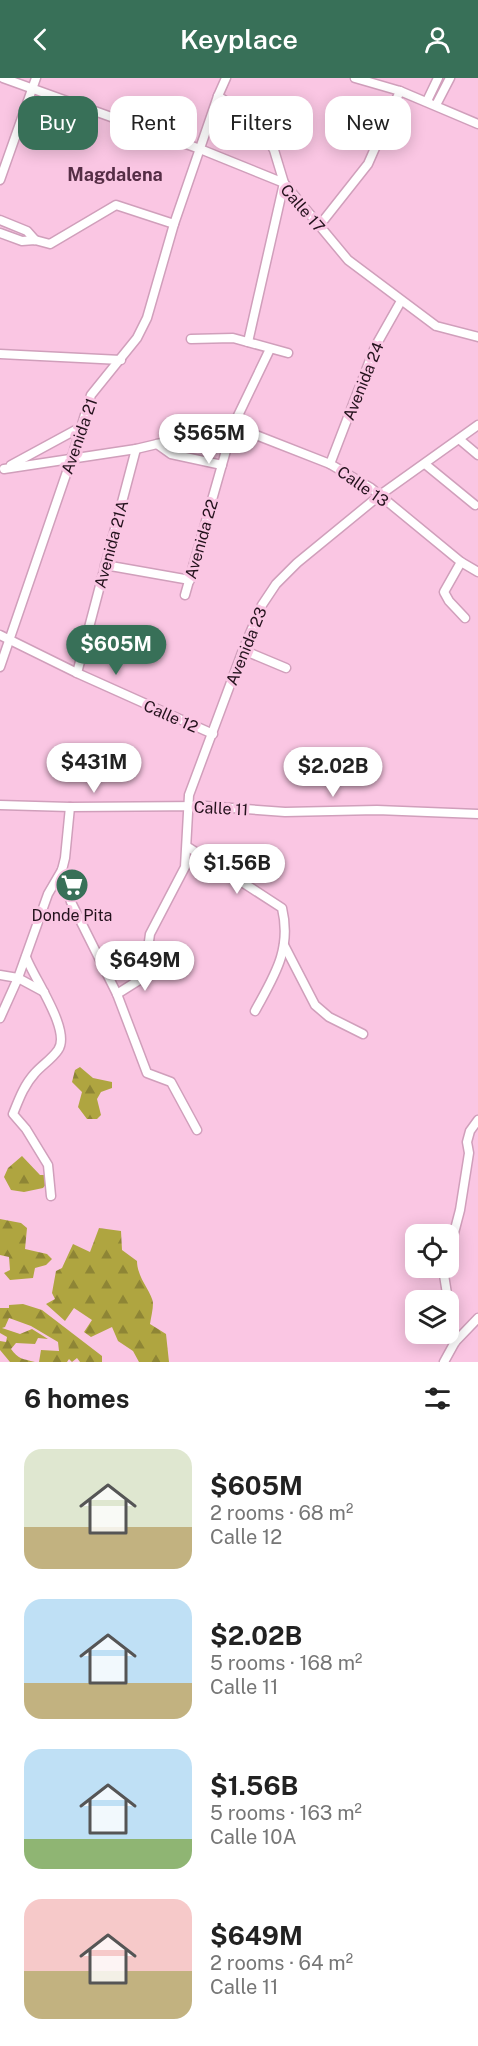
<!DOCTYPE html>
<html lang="en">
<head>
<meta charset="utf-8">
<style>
	:root { --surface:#fff; --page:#f2f2f2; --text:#222; --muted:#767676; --accent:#387058 }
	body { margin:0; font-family:"Public Sans",sans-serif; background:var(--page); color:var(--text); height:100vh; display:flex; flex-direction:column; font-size:22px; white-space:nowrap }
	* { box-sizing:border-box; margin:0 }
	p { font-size:20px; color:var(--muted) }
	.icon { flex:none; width:33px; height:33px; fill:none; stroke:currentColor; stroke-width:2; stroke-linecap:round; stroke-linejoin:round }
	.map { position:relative; height:1284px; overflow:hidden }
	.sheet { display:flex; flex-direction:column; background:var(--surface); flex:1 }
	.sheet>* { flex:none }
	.top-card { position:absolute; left:18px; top:18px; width:442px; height:54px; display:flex; gap:12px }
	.fabs { position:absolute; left:405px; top:1146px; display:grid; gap:12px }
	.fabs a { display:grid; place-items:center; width:54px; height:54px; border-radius:12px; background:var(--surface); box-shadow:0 3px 15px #0003; font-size:30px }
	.price { position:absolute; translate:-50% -51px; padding:0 14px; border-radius:21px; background:#fff; color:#222; font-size:20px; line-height:39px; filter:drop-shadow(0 2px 3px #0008) }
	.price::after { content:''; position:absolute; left:50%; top:36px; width:18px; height:14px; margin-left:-9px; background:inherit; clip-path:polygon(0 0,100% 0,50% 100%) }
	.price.selected { background:var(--accent); color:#fff }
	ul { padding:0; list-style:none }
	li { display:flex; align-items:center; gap:18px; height:150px; padding:0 24px }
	li span { display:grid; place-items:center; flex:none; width:168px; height:120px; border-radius:18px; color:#555 }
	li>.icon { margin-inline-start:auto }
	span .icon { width:72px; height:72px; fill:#fffc; stroke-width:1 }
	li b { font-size:26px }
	h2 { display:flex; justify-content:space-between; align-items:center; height:72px; padding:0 24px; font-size:26px }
	.pill { padding:0 21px; border-radius:18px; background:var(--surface); box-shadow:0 3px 15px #0003; font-size:21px; line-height:54px }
	.pill.selected { background:var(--accent); color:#fff }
	header { display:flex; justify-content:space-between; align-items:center; height:78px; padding:0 24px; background:var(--accent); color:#fff; font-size:27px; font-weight:600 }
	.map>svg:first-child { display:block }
	.forest { fill:url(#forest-firs) }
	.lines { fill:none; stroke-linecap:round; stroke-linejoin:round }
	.minor-casing { stroke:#d09fbb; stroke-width:11 }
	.minor { stroke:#fff; stroke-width:8 }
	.labels { text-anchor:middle; stroke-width:6; stroke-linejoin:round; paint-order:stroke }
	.street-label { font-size:16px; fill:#23111c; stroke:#fac6e3 }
	.poi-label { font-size:16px; fill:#23111c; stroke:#fac6e3 }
	.neighbourhood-label { font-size:18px; font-weight:bold; fill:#552d45; stroke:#fac6e3 }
</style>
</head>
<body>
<header><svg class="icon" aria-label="back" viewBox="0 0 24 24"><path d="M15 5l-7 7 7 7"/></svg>Keyplace<svg class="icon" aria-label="person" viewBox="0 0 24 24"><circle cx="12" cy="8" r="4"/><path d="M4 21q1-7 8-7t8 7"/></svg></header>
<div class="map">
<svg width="478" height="1284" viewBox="0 0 478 1284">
	<defs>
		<pattern id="forest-firs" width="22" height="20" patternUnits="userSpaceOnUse" patternTransform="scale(1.5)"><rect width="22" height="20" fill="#afa540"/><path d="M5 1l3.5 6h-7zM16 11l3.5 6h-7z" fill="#8e8535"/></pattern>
	</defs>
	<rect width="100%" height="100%" fill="#fac6e3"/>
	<g class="forest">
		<polygon points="80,989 93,1000 112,1004 112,1010 101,1014 97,1021 101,1037 97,1041 87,1041 78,1029 82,1014 72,1004 75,992"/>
		<polygon points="22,1078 40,1097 45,1097 47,1105 43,1110 24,1114 11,1112 4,1099 8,1090"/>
		<polygon points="0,1141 21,1145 27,1150 25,1171 47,1176 52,1181 46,1187 35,1190 33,1200 10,1202 4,1195 10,1192 9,1179 0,1177"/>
		<path d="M99,1150L121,1153L122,1172L137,1183C137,1200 152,1214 153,1225C153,1232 151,1239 150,1246L166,1256L169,1284H139L133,1273L118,1263L112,1249L91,1259L84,1254L92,1242L74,1230L65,1243L46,1226L55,1221L52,1215L56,1193L62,1190L73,1166L90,1174Z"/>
		<path d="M23,1226L42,1232L102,1278V1284H80L77,1280L72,1284L69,1281L67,1284H39L41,1272L59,1273L58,1264L31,1248L9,1240L5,1249L2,1250L20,1256L32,1251L48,1261L38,1260L35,1266L16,1265L11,1271C18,1281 23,1281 35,1284H10L0,1272V1263L6,1264L7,1259L0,1255V1230H9V1227Z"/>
	</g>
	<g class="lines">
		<defs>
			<g id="minor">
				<polyline points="3,0 200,71 284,105 348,182 436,248 478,259"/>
				<polyline points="355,0 400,13 478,46"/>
				<polyline points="218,18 250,39 264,54 274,72 284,105 248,264"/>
				<polyline points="427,23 438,0"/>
				<polyline points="436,27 450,0"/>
				<polyline points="0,102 36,0"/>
				<polyline points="0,142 27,153 35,162"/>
				<polyline points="319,148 368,86 400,13"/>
				<polyline points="0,155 22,163 35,162 50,166 116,127 174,146"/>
				<polyline points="191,261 233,260 288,275"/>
				<polyline points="0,276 121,282"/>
				<polyline points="459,361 478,377"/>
				<polyline points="157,366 171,376 222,387"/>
				<polyline points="330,386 375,269 401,223"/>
				<polyline points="425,386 475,427"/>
				<polyline points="11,387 81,349"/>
				<polyline points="4,391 136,371 233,348 330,386 371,410 461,484 478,494"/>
				<polyline points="461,484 444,514 449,523 465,540"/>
				<polyline points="105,487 190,502"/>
				<polyline points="185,517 233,348 270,271"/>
				<polyline points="0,557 77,595 213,656"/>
				<polyline points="243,572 286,590"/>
				<polyline points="0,589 72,379 91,317 137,260 147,240 174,146 218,18 226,0"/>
				<polyline points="77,595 136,371"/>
				<polyline points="0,727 70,729 205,728 285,734 377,732 478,736"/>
				<path d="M188,769L282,830C292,872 274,898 255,933"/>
				<polyline points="62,792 71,824 117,916 147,995 171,1004 197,1052"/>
				<polyline points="284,867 315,927 329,939 363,956"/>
				<path d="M26,879C33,899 72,953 58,972C52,981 42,987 35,995C24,1007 19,1021 13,1036L26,1051L48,1087L51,1118"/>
				<polyline points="0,897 18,900 44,914"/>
				<polyline points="117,916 144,899 150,856 185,789 189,717 243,572 262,527 276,506 297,485 380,417 478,347"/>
				<polyline points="0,940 18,900 48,816 62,792 65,780 70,729"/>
				<polyline points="448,1178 460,1132 469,1075 467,1064 470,1053 478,1042"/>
				<polyline points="446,1190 444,1197 448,1222"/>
				<polyline points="448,1224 455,1264"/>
				<polyline points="444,1284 455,1264 478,1240"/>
			</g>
		</defs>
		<use href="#minor" class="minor-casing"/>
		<use href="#minor" class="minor"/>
	</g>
	<defs>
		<symbol id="supermarket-disc" viewBox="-11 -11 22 22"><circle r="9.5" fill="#387058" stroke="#fac6e3"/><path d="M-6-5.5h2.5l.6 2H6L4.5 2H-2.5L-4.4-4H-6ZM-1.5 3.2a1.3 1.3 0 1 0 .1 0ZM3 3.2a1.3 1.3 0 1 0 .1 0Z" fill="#fff"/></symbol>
	</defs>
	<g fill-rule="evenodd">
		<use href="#supermarket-disc" x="53" y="788" width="38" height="38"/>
	</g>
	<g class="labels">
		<g class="street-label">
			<text transform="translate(303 130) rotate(49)" y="6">Calle 17</text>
			<text transform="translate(363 303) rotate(-68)" y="6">Avenida 24</text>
			<text transform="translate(79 358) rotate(-71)" y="6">Avenida 21</text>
			<text transform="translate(363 408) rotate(35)" y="6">Calle 13</text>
			<text transform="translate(201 461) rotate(-74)" y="6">Avenida 22</text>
			<text transform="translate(111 466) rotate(-75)" y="6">Avenida 21A</text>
			<text transform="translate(246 568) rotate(-68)" y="6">Avenida 23</text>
			<text transform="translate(171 638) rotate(24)" y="6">Calle 12</text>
			<text transform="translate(221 730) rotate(3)" y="6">Calle 11</text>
		</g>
		<g class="poi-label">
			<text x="72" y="843">Donde Pita</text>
		</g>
		<g class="neighbourhood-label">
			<text x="115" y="103">Magdalena</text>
		</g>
	</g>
</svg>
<div class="fabs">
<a><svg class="icon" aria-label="locate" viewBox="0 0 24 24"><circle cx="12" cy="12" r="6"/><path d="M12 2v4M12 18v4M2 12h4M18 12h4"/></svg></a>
<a><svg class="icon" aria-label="layers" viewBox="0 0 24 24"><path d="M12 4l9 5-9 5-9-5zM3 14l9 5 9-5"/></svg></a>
</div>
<b class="price" style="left:209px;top:387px">$565M</b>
<b class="price selected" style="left:116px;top:598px">$605M</b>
<b class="price" style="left:94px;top:716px">$431M</b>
<b class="price" style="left:333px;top:720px">$2.02B</b>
<b class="price" style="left:237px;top:817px">$1.56B</b>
<b class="price" style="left:145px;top:914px">$649M</b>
<div class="top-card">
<a class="pill selected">Buy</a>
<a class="pill">Rent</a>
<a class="pill">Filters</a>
<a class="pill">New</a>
</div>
</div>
<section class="sheet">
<h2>6 homes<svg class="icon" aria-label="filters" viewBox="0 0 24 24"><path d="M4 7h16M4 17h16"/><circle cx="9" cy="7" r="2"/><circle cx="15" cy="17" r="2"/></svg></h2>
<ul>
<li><span style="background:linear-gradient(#dfe7d0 65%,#c2b280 0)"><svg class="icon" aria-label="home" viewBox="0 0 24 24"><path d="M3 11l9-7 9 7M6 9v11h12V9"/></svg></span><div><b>$605M</b><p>2 rooms · 68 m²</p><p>Calle 12</p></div></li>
<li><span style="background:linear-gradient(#bfe0f5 70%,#c2b280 0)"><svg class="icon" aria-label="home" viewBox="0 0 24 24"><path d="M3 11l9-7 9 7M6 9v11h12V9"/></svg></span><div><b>$2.02B</b><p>5 rooms · 168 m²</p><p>Calle 11</p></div></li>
<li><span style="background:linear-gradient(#bfe0f5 75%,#8fb573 0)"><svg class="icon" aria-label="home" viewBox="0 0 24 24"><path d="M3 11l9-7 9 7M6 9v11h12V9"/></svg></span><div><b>$1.56B</b><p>5 rooms · 163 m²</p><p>Calle 10A</p></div></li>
<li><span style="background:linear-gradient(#f6c9c9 60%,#c2b280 0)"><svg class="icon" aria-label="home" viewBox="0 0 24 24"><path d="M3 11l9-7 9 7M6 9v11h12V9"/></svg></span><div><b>$649M</b><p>2 rooms · 64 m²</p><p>Calle 11</p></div></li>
</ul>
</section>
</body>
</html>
